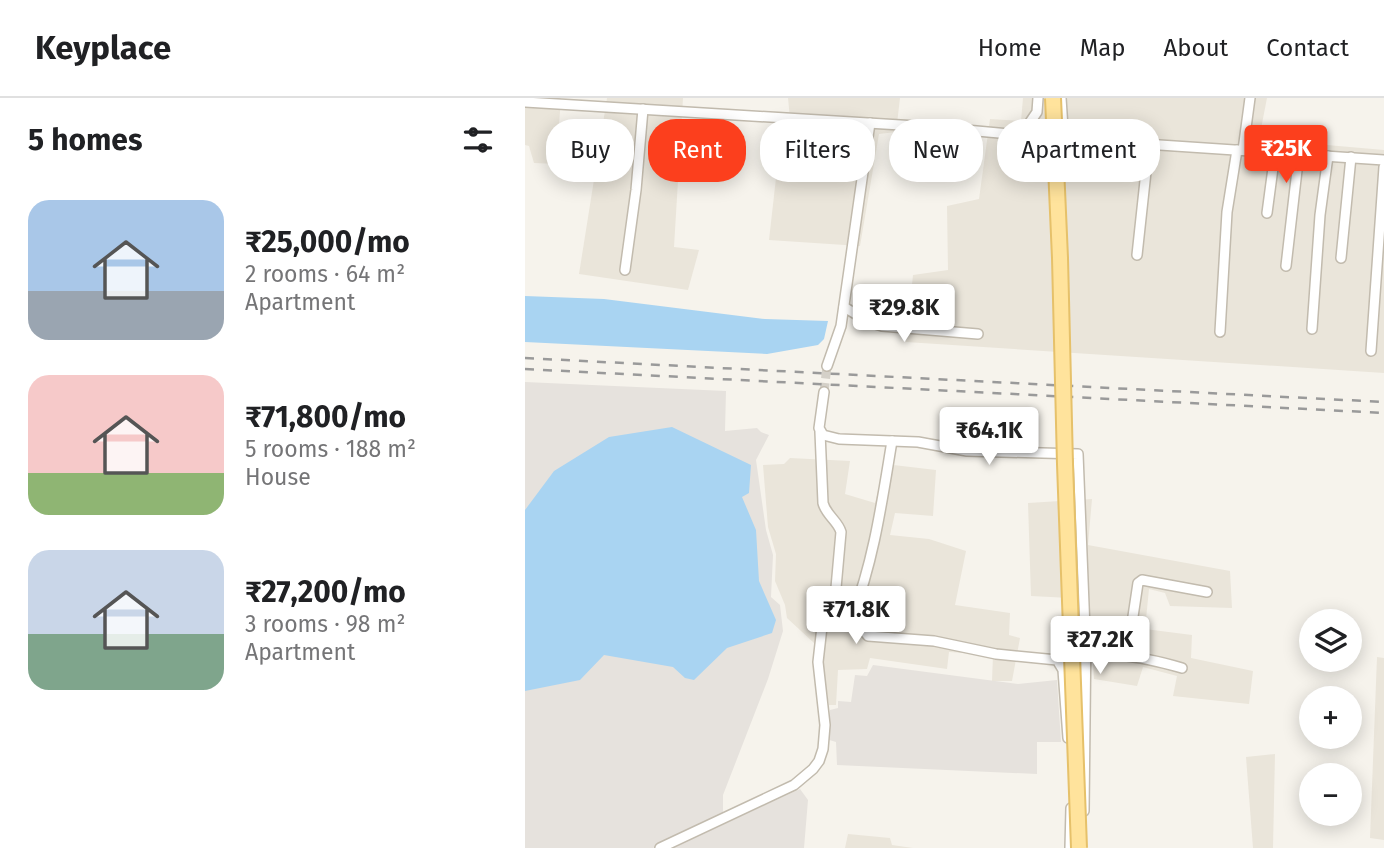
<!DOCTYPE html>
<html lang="en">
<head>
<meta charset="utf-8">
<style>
	:root { --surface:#fff; --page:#f6f6f6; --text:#202124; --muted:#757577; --line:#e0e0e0; --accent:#fc3f1d }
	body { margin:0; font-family:"Fira Sans",sans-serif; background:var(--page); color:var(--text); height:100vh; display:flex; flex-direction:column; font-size:26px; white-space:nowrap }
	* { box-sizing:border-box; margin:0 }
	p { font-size:23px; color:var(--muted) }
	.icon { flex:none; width:38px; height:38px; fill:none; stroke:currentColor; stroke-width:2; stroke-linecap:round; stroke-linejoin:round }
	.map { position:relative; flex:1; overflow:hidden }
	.side { display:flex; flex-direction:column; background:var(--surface); width:525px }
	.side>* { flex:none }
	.guide { position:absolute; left:21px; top:21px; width:665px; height:63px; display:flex; gap:14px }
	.controls { position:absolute; left:774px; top:511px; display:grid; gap:14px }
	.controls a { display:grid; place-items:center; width:63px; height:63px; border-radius:50%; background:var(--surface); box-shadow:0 4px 18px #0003; font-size:35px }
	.price { position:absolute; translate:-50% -60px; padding:0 16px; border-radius:7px; background:#fff; color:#222; font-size:23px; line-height:46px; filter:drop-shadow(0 2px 4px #0008) }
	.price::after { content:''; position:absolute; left:50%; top:42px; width:21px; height:16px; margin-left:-10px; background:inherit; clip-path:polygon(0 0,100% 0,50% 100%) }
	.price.active { background:var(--accent); color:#fff }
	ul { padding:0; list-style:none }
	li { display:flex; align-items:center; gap:21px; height:175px; padding:0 28px }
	li span { display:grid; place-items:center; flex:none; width:196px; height:140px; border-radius:21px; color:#555 }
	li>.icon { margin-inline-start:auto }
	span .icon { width:84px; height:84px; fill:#fffc; stroke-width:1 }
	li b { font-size:30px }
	h2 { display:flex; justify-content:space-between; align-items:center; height:84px; padding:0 28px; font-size:30px }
	.pill { padding:0 24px; border-radius:28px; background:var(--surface); box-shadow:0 4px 18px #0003; font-size:24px; line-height:63px }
	.pill.active { background:var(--accent); color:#fff }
	header { display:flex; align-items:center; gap:42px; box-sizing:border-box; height:98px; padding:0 35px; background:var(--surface); border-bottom:2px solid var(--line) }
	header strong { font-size:33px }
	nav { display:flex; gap:38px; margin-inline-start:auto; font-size:24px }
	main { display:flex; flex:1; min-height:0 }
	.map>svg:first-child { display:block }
	.residential { fill:#eae5da }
	.industrial { fill:#e6e2dd }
	.water { fill:#a9d4f2 }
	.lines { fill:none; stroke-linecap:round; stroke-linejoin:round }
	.minor-tunnel { stroke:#d4d0c8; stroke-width:9; stroke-dasharray:9 4.5; stroke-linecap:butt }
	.minor-casing { stroke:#c2bbae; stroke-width:12 }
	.minor { stroke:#fff; stroke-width:9 }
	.rail { stroke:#9a9a9a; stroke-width:2.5; stroke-dasharray:9 9; stroke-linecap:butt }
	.primary-bridge-casing { stroke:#e6c16a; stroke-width:18; stroke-linecap:butt }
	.primary-bridge { stroke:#ffe39c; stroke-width:14 }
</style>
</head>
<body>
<header>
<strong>Keyplace</strong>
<nav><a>Home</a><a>Map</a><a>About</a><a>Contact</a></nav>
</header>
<main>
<section class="side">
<h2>5 homes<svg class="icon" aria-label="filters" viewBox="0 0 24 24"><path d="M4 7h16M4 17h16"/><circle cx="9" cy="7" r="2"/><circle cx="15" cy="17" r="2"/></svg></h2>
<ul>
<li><span style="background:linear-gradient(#a9c7e8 65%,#9aa5b1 0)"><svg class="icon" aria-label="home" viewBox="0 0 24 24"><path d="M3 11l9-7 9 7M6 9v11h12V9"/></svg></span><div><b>₹25,000/mo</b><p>2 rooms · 64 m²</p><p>Apartment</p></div></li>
<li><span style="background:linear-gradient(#f6c9c9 70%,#8fb573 0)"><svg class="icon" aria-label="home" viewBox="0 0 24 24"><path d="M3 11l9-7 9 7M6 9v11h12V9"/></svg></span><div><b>₹71,800/mo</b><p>5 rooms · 188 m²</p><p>House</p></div></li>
<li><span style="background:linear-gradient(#c9d6e8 60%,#7fa58c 0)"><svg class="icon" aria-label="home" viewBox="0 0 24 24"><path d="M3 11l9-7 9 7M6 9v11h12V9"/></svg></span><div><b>₹27,200/mo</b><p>3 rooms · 98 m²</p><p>Apartment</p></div></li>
</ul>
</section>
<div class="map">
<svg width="859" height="750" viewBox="0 0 859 750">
	<rect width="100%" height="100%" fill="#f6f3ec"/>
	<g class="residential">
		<polygon points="0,0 36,0 31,66 9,65 4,48 0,47"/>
		<polygon points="82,0 158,0 149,149 174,152 163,192 54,176"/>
		<polygon points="263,0 375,0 371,34 354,36 335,148 244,142 251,80 270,72"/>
		<polygon points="498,0 742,0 734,41 859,52 859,275 381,244 388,177 423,172 422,108 454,101 465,21 496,23"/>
		<polygon points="265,360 325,363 320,396 350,405 360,366 411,372 408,418 370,415 365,437 404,441 441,453 430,507 485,515 484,537 495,540 487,583 467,583 468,557 424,554 422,571 345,560 342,571 313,572 311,607 304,607 296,558 289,545 262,520 260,507 250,483 251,456 243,429 238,367 259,366"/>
		<polygon points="567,401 563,447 705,473 707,510 645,508 640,495 624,491 620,531 667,537 666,560 728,573 724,606 648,598 652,578 618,569 612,588 569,581 564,501 506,498 503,405"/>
		<polygon points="852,559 859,560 859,742 845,740"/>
		<polygon points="750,656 748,750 728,750 721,659"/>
		<polygon points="323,736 365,740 367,747 388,750 320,750"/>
	</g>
	<g class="industrial">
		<polygon points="0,284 201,293 200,333 232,330 236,334 244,337 231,362 241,432 248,457 246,499 255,507 258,533 243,581 198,697 198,716 128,750 0,750"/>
		<polygon points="348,567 493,586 532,582 536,644 512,644 512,676 312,667 311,644 301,641 305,612 313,610 313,603 326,604 330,577 342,578"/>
		<polygon points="275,691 283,702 279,750 147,750"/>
	</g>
	<g class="water">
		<polygon points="0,198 79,201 240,221 303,223 299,241 293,247 242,256 0,244"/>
		<polygon points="147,329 226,367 224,395 217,399 231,432 234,483 251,522 247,535 202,550 169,582 160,580 148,569 79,557 55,582 0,593 0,412 29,373 84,339"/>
	</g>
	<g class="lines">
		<polyline class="minor-tunnel" points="299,294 302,268"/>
		<defs>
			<g id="minor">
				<polyline points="536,0 538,30 551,41"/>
				<polyline points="0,4 408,29 530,40 859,62"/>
				<polyline points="497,36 512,14 513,0"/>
				<polyline points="718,52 725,0"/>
				<polyline points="742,115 750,55"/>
				<polyline points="612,157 624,46"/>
				<polyline points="816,160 826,59"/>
				<polyline points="761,168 774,55"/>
				<polyline points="100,172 111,92 118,11"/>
				<polyline points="319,209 344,224 357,228 453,236"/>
				<polyline points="787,231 795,117 803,58"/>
				<polyline points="695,234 702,114 712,52"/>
				<polyline points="846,253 859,69"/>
				<polyline points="302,268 316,228 345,25"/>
				<polyline points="299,294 294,330 298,337 314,341 393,344 442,353 553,356 560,532"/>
				<path d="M295,334L298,405C301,417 313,423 316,434L310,501"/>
				<path d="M327,519C349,462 357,403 367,343"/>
				<path d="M533,563C579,552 612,557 657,570"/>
				<polyline points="559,713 561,531 607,525 613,485 617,482 682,494"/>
				<polyline points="135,750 269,687 288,671 294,663 298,651 300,627 293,564 300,502 304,501 316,505 343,538 409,543 471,556 532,562 538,572 543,640"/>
				<polyline points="545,750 546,710"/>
			</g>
		</defs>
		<use href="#minor" class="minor-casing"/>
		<use href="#minor" class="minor"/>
		<g class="rail">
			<polyline points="0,260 859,304"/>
			<polyline points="0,271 859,315"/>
		</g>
		<defs>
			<polyline id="primary-bridge" points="528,0 535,160 540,366 554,750"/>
		</defs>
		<use href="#primary-bridge" class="primary-bridge-casing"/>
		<use href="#primary-bridge" class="primary-bridge"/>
	</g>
</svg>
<div class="controls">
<a><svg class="icon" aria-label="layers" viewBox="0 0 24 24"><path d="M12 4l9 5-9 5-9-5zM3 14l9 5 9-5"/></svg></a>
<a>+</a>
<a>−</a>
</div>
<b class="price active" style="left:761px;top:87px">₹25K</b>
<b class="price" style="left:379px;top:246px">₹29.8K</b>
<b class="price" style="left:464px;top:369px">₹64.1K</b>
<b class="price" style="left:331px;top:548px">₹71.8K</b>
<b class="price" style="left:575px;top:578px">₹27.2K</b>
<div class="guide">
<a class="pill">Buy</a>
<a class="pill active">Rent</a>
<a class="pill">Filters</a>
<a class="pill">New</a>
<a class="pill">Apartment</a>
</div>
</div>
</main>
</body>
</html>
